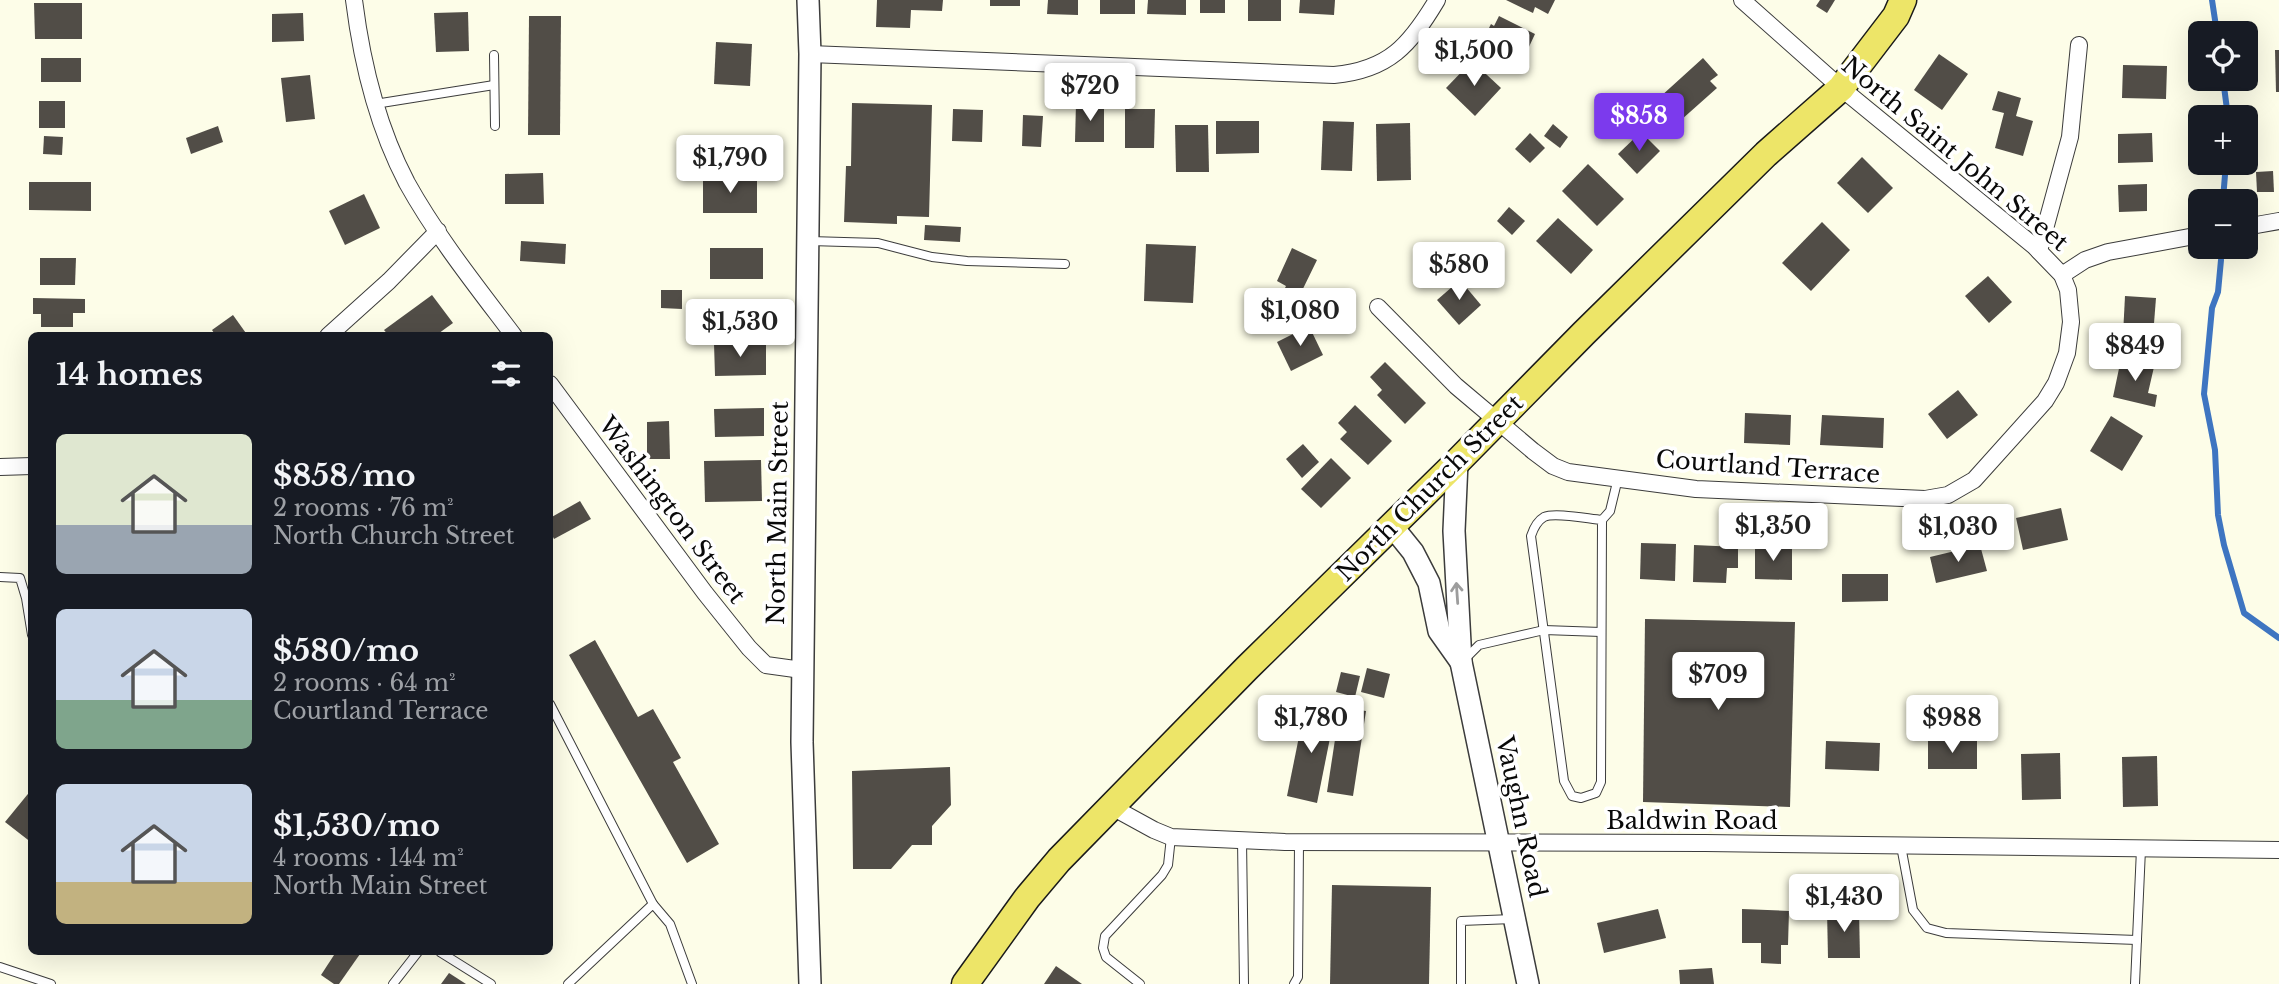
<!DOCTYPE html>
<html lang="en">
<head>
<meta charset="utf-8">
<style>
	:root { --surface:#171b24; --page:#20242c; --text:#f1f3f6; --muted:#9ea1a6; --accent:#7c3aed }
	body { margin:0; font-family:"Libre Baskerville",serif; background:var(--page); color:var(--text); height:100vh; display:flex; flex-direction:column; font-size:26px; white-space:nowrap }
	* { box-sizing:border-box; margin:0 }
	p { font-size:23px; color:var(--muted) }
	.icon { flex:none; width:38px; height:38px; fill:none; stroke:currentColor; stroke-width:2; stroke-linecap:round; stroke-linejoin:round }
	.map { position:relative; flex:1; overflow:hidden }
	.sheet { position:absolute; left:28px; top:332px; width:525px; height:623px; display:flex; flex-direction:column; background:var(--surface); border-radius:10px; box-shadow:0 7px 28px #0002 }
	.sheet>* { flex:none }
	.tools { position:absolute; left:2188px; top:21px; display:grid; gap:14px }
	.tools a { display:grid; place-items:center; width:70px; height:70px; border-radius:10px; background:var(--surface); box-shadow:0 7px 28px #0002; font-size:35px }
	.price { position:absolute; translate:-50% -60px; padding:0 16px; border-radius:7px; background:#fff; color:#222; font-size:23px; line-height:46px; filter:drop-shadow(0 2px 4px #0008) }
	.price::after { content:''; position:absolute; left:50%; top:42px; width:21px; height:16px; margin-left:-10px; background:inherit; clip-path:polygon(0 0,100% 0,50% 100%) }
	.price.current { background:var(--accent); color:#fff }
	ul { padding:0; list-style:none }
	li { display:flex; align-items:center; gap:21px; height:175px; padding:0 28px }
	li span { display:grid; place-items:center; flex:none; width:196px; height:140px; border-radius:10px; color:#555 }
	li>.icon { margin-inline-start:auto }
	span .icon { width:84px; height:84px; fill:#fffc; stroke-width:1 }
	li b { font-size:30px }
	h2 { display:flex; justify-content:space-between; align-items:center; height:84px; padding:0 28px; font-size:30px }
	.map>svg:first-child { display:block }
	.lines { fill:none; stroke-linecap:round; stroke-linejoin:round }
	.stream { stroke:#3e75c1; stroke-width:6 }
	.building { fill:#514d47 }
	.service-casing { stroke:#3c3c3c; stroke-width:10 }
	.minor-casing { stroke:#3c3c3c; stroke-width:18 }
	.tertiary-casing { stroke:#3c3c3c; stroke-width:24 }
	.primary-casing { stroke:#1a1a1a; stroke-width:29 }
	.service { stroke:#fff; stroke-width:8 }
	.minor { stroke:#fff; stroke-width:16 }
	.tertiary { stroke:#fff; stroke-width:21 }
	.primary { stroke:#ede568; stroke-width:26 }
	.oneway { stroke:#9d9d9d }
	.labels { text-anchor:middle; stroke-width:7; stroke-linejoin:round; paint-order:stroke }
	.street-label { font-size:24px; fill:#090909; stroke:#fff }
</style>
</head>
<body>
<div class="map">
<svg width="2279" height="984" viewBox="0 0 2279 984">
	<rect width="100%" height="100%" fill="#fdfde8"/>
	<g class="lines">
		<g class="stream">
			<polyline points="2212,0 2217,33"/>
			<polyline points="2223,79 2228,117"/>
			<polyline points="2223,199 2226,163"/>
			<polyline points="2221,260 2218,292 2212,308 2204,394 2215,450 2218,515 2224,545 2244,613 2279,638"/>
		</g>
	</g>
	<g class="building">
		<polygon points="877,0 943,0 942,11 911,10 910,28 876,27"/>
		<rect x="990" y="0" width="30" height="6"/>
		<polygon points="1048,0 1078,0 1078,15 1047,14"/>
		<rect x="1100" y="0" width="35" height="14"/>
		<polygon points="1148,0 1186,0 1186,15 1147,14"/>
		<rect x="1200" y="0" width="25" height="13"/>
		<rect x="1248" y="0" width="33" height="21"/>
		<polygon points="1300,0 1335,0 1334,15 1299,13"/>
		<polygon points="1506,0 1555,0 1548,14 1535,7 1533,13"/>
		<polygon points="1820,0 1835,0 1827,13 1816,6"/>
		<polygon points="34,3 82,3 82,39 35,39"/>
		<polygon points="468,12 469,51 436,52 434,13"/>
		<polygon points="303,13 304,41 272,42 272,14"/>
		<polygon points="529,16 561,16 560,135 528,135"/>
		<polygon points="1499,16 1535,34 1521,64 1481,44 1491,24 1494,26"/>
		<polygon points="716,42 752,44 750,86 714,84"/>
		<polygon points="2275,50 2279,50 2279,92 2276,92"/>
		<polygon points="1939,54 1968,74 1942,110 1914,90"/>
		<rect x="41" y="58" width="40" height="24"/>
		<polygon points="1703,58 1718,75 1710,81 1717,88 1681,120 1660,97"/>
		<polygon points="1472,61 1501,88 1475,116 1446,88"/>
		<polygon points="2123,65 2167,66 2166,99 2122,98"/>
		<polygon points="310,75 315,119 286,122 281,78"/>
		<polygon points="1998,91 2021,98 2016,116 2033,121 2023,156 1995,148 2004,113 1992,110"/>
		<rect x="39" y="101" width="26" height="27"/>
		<polygon points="852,103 932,105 929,217 897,216 897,224 844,222 846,166 851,166"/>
		<polygon points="1076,103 1104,103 1104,142 1075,142"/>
		<polygon points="953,109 983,110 982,142 952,141"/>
		<polygon points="1125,109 1155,109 1154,148 1125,148"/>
		<polygon points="1023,115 1043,116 1041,147 1022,146"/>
		<polygon points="1216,121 1259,121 1259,153 1216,154"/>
		<polygon points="1323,121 1354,122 1352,171 1321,170"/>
		<polygon points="1410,123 1411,180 1377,181 1376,124"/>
		<polygon points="1553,124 1568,137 1560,148 1544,136"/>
		<polygon points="1175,125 1208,125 1209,172 1176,172"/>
		<polygon points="218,126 223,142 191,154 186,138"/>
		<polygon points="1641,132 1660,151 1637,174 1618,154"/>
		<polygon points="1530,133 1545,148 1530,163 1515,149"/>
		<polygon points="2152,133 2153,162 2118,163 2118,134"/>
		<polygon points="44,136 63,137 62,155 43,154"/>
		<polygon points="1862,157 1893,188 1868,213 1837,183"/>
		<polygon points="1588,164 1624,199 1597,226 1562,191"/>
		<polygon points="2273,171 2274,192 2257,192 2256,172"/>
		<polygon points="543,173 544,204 505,204 505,174"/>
		<rect x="703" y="177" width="54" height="36"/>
		<polygon points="29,182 91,182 91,211 29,210"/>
		<polygon points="2147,184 2147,211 2119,212 2118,185"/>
		<polygon points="364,194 380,228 345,245 329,211"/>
		<polygon points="1509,207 1525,221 1512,235 1497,221"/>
		<polygon points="1558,218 1593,250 1571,274 1536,241"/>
		<polygon points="1822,222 1850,250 1811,291 1782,263"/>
		<polygon points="925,225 961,227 960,242 924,240"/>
		<polygon points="521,241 566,244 565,264 520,261"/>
		<polygon points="1146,244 1196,246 1193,303 1144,301"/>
		<rect x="710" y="248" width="53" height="31"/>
		<polygon points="1292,248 1317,260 1297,301 1282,294 1286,286 1277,281"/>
		<polygon points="40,258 76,258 75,285 40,285"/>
		<polygon points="1988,276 2012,302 1989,323 1965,296"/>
		<polygon points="1460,280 1481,305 1459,325 1437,300"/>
		<polygon points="661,290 682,290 682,309 661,308"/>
		<polygon points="432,295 453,323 435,336 389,336 384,330"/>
		<polygon points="2125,296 2156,298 2153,336 2123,335"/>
		<polygon points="33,298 85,299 85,313 73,313 73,327 41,327 41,314 33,314"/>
		<polygon points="233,315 248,336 216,336 212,330"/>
		<polygon points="1309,326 1323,355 1291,371 1277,342"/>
		<polygon points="766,343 766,375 715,376 714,344"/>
		<polygon points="2121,359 2154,367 2148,393 2157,395 2155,407 2113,397"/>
		<polygon points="1385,362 1426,403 1405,424 1377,395 1382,390 1370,377"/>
		<polygon points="1958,390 1978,415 1947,439 1928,414"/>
		<polygon points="1355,405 1392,441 1368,465 1340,439 1347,432 1338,423"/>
		<polygon points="764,408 764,436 715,437 714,409"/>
		<polygon points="1745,413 1791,415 1790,445 1744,443"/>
		<polygon points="1822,415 1884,418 1883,448 1820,445"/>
		<polygon points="2111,416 2143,436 2122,471 2090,451"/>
		<polygon points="669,421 670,459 647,459 647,422"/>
		<polygon points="1303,444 1319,462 1302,478 1286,459"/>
		<polygon points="1331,458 1351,478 1321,508 1301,489"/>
		<polygon points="761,460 762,501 705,502 704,461"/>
		<polygon points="580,501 591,519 554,539 550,531 550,518"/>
		<polygon points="2061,508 2068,540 2023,550 2016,518"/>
		<polygon points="1641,543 1676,544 1675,581 1640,579"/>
		<polygon points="1694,545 1738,547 1738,568 1727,568 1726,583 1693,582"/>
		<polygon points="1980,545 1987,571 1936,583 1930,557"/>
		<polygon points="1755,546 1792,547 1792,580 1755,579"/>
		<polygon points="1842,574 1888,574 1888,601 1842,602"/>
		<polygon points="1645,619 1795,622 1790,807 1643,802"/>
		<polygon points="595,640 638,717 653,709 681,758 673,762 719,844 687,863 569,655"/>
		<polygon points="1367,668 1390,674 1384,698 1361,692"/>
		<polygon points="1341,672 1360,676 1355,697 1336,692"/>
		<polygon points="1305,707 1335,713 1317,803 1287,796"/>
		<polygon points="1340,707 1366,711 1353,796 1327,792"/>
		<polygon points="1928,740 1977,741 1977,769 1928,769"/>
		<polygon points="1826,741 1880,743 1879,771 1825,769"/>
		<polygon points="2060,753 2061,799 2022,800 2021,754"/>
		<polygon points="2157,756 2158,806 2123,807 2122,757"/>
		<polygon points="950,767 951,805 932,826 932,845 912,845 891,869 853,869 852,771"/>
		<polygon points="32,789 32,843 5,822"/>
		<polygon points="1332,885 1431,887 1429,984 1330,984"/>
		<polygon points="1658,909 1666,938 1604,953 1597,923"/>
		<polygon points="1742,909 1789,911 1788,945 1781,945 1781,964 1761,963 1761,943 1742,943"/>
		<polygon points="1859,909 1860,958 1828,958 1827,910"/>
		<polygon points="336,952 360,954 339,984 334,984 321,975"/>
		<polygon points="1056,966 1082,984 1044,984"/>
		<polygon points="1712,968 1714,984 1680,984 1679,970"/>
		<polygon points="449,973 466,984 441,984"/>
	</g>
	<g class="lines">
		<defs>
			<g id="service">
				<polyline points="494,55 495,126"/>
				<polyline points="375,104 494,85"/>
				<polyline points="810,241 878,243 932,257 967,261 1065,264"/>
				<path d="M1602,520C1589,519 1555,512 1544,517C1537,521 1533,530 1531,536L1564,781L1572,796L1581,798L1596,793L1601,782L1602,520L1610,511L1618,478"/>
				<polyline points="0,577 20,578 26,598 32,635"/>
				<polyline points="1465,659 1479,645 1544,630 1601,632"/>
				<polyline points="550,704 653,904"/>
				<polyline points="1242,840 1244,984"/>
				<polyline points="1901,846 1913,910 1927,928 1946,933 2137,940"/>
				<polyline points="440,952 491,984"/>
				<polyline points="0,967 51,984"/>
				<polyline points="393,984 418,952"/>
				<polyline points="568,984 653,904 670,924 692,984"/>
				<polyline points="1140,984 1106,957 1103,948 1105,936 1162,875 1168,865 1171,837"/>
				<polyline points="1294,984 1298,977 1299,842"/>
				<polyline points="1461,984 1461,921 1513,919"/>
				<polyline points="2135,984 2141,849"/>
			</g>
			<g id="minor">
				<path d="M354,0C362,64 377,126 407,183C437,237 477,287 514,336"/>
				<path d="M810,54L1334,75C1389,70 1410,45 1437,0"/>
				<polyline points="2245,227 2279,221"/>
				<polyline points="2039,251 2070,137 2079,45"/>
				<polyline points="2062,275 2085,260 2108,252 2200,235"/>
				<polyline points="1378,307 1456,386 1533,451 1553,466 1568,472 1696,489 1925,499 1948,495 1974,480 2045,401 2056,383 2067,353 2071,322 2068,290 2062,275 2034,246 1841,88 1742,0"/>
				<polyline points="328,336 389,281 438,231"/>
				<polyline points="550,384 705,593 749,648 766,665 802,670"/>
				<polyline points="0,467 32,466"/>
				<polyline points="1112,807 1154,830 1171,837 1285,842 1705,843 2279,850"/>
			</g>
			<g id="tertiary">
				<polyline points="808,0 810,54 802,742 810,984"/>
				<polyline points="1457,462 1454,531 1461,662 1528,984"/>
				<polyline points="1392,526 1413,552 1429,583 1439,631 1461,662"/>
			</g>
			<polyline id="primary" points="965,984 1027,898 1059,860 1247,668 1457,462 1584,333 1766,154 1841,88 1896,16 1903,0"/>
		</defs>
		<use href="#service" class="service-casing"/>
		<use href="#minor" class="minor-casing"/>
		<use href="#tertiary" class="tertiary-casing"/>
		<use href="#primary" class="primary-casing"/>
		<use href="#service" class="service"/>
		<use href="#minor" class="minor"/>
		<use href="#tertiary" class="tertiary"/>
		<use href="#primary" class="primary"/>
	</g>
	<defs><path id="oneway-shaft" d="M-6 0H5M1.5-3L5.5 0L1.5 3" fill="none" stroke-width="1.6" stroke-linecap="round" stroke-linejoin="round" transform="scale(1.75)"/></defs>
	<use class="oneway" href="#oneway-shaft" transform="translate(1457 593) rotate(-94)"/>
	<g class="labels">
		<g class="street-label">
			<text transform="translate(1955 154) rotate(40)" y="8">North Saint John Street</text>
			<text transform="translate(1768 467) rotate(4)" y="8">Courtland Terrace</text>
			<text transform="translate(1430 488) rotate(-45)" y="8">North Church Street</text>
			<text transform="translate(672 510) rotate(53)" y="8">Washington Street</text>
			<text transform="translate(778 513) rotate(-89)" y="8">North Main Street</text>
			<text transform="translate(1521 817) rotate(78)" y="8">Vaughn Road</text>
			<text x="1692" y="829">Baldwin Road</text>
		</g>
	</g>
</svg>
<div class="tools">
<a><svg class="icon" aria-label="locate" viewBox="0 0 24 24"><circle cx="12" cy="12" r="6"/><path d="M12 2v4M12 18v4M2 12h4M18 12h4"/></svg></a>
<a>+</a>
<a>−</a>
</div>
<b class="price" style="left:1474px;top:88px">$1,500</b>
<b class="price" style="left:1090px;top:123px">$720</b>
<b class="price current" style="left:1639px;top:153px">$858</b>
<b class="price" style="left:730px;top:195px">$1,790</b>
<b class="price" style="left:1459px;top:302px">$580</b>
<b class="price" style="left:1300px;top:348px">$1,080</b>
<b class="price" style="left:740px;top:359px">$1,530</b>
<b class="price" style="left:2135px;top:383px">$849</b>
<b class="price" style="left:1773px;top:563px">$1,350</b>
<b class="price" style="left:1958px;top:564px">$1,030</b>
<b class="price" style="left:1718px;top:712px">$709</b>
<b class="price" style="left:1311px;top:755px">$1,780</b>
<b class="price" style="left:1952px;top:755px">$988</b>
<b class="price" style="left:1844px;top:934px">$1,430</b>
<section class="sheet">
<h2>14 homes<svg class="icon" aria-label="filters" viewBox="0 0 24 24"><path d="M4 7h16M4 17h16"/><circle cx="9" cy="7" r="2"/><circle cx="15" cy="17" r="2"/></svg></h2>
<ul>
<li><span style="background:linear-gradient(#dfe7d0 65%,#9aa5b1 0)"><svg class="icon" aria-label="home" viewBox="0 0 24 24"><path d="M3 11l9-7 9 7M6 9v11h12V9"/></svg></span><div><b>$858/mo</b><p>2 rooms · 76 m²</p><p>North Church Street</p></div></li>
<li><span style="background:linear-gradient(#c9d6e8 65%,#7fa58c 0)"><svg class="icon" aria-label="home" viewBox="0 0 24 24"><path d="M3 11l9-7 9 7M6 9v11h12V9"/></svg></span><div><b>$580/mo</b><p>2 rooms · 64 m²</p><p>Courtland Terrace</p></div></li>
<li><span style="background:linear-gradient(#c9d6e8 70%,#c2b280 0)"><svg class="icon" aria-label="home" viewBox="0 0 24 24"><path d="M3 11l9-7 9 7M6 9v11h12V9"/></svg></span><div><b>$1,530/mo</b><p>4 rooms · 144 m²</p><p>North Main Street</p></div></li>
</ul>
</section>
</div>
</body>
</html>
